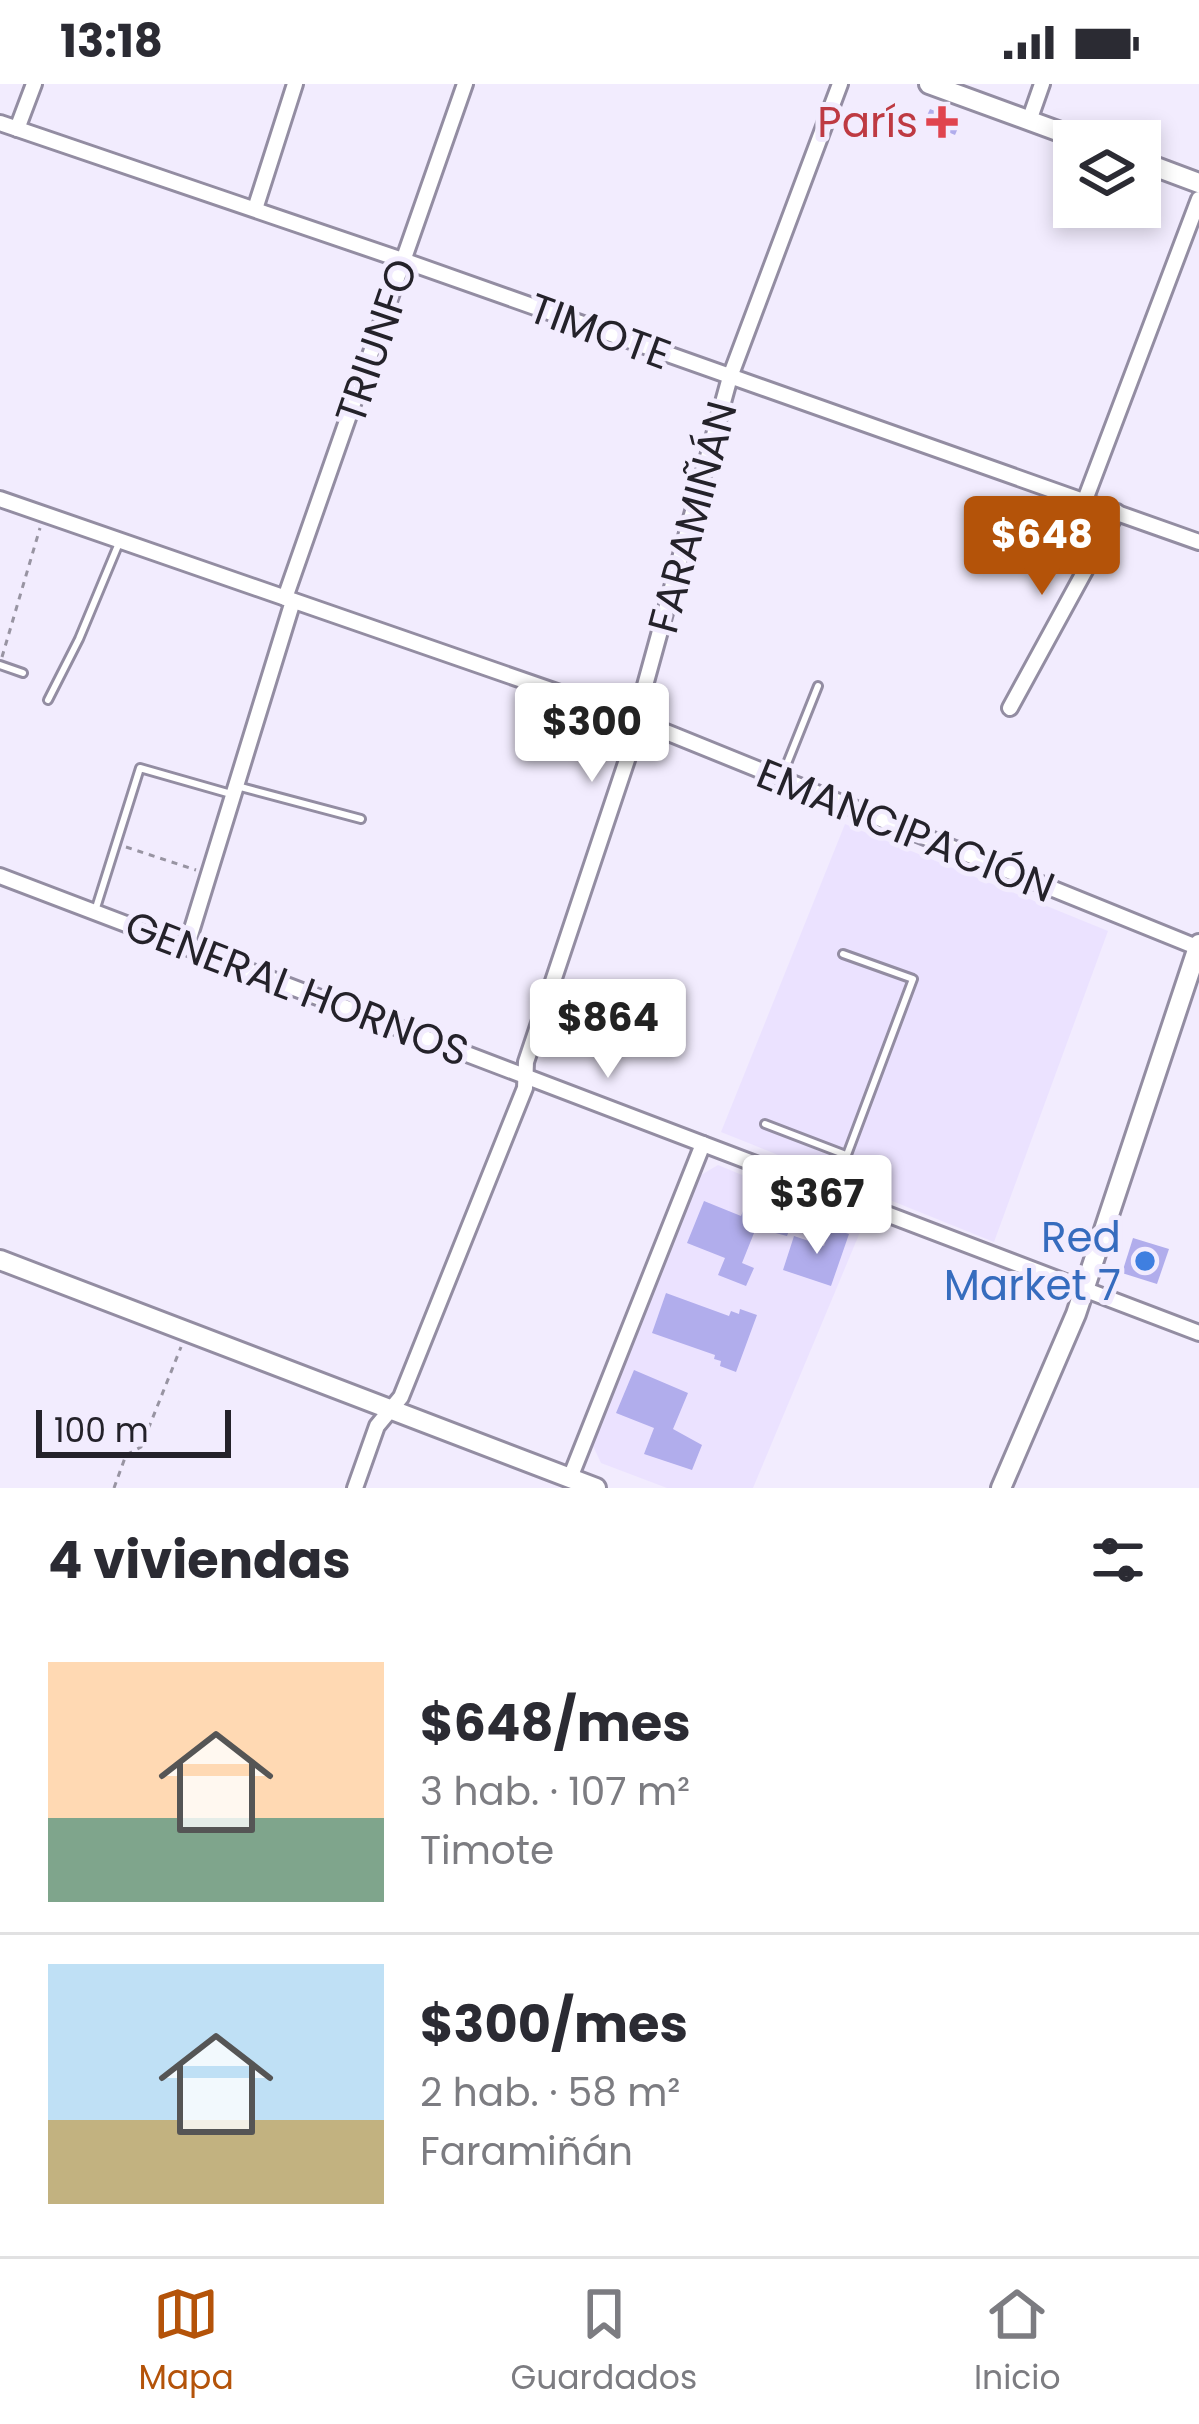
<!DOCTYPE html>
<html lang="es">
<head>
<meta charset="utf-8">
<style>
	:root { --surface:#fff; --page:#f2f2f3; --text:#2b2b33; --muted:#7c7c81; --line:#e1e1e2; --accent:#b45309 }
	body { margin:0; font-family:Poppins,sans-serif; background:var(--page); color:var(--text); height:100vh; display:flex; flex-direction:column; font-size:45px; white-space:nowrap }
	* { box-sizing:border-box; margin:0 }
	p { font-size:39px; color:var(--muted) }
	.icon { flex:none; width:66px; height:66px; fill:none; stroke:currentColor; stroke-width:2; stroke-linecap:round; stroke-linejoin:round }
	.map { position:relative; height:1404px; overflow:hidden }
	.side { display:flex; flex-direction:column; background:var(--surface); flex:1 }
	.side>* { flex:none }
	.fabs { position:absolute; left:1053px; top:36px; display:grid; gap:24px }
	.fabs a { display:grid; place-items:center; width:108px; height:108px; border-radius:0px; background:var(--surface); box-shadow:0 6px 18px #0003; font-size:60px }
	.scale { position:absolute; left:36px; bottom:30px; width:195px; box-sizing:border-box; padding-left:12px; border:6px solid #24222a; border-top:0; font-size:33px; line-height:42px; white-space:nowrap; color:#24222a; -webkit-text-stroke:9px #f2ecfe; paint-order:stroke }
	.price { position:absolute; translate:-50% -102px; padding:0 27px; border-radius:12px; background:#fff; color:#222; font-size:39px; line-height:78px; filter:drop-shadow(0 3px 6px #0008) }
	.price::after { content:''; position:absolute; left:50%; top:72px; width:36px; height:27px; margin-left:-18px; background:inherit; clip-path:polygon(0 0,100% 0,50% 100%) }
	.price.on { background:var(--accent); color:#fff }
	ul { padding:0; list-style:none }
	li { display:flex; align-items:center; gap:36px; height:300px; padding:0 48px }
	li+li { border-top:3px solid var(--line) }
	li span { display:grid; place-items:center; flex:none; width:336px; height:240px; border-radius:0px; color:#555 }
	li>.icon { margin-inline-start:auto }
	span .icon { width:144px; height:144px; fill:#fffc; stroke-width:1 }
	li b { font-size:51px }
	h2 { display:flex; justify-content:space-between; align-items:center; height:144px; padding:0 48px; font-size:51px }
	.status { display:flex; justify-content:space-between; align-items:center; height:84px; padding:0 60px; background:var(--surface); direction:ltr }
	.status svg { height:33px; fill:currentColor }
	.tab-bar { display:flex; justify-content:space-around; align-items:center; height:168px; border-top:3px solid var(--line); background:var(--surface); font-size:33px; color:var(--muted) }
	.tab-bar a { display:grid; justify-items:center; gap:6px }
	.tab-bar .on { color:var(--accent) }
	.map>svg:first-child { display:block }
	.built { fill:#ebe2ff }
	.building { fill:#b1adec }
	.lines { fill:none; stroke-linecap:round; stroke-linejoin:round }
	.lane-casing { stroke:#938da2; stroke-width:12 }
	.street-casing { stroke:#938da2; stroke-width:20 }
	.secondary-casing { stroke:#938da2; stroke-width:24 }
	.path { stroke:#9894a2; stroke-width:3; stroke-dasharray:6 6; stroke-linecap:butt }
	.lane { stroke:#fff; stroke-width:6 }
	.street { stroke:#fff; stroke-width:14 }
	.secondary { stroke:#fff; stroke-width:18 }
	.health-dot { fill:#e0444e; stroke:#f2ecfe; stroke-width:4.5 }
	.shop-dot { fill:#3f7fe0; stroke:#f2ecfe; stroke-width:4.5 }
	.labels { text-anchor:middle; stroke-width:10; stroke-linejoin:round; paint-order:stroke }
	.health-label { font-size:42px; fill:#be3a42; stroke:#f2ecfe; text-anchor:end }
	.street-label { font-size:42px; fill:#24222a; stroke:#f2ecfe }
	.shop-label { font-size:42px; fill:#366cbe; stroke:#f2ecfe; text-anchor:end }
</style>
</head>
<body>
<div class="status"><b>13:18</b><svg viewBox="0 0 49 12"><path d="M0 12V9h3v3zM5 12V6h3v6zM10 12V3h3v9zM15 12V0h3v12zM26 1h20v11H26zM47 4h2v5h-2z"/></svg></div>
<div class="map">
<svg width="1199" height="1404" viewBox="0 0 1199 1404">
	<rect width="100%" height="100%" fill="#f2ecfe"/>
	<g class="built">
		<polygon points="845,740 1108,847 994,1158 721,1048"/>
		<polygon points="718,1081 863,1141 753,1404 667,1404 601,1379 592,1360 701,1091"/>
	</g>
	<g class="building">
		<polygon points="930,25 961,37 955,51 924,38"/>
		<polygon points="752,1105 782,1117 780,1122 796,1128 787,1152 756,1144 742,1179 754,1184 746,1202 718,1191 725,1174 687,1159 704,1117 741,1132"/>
		<polygon points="830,1144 849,1150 831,1202 783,1186 794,1152 824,1162"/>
		<polygon points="1133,1154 1169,1165 1157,1200 1122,1189"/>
		<polygon points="666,1209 729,1232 731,1227 739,1230 740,1225 757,1231 736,1288 720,1282 721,1277 714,1275 715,1271 652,1249"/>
		<polygon points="634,1286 688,1309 673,1345 702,1361 692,1386 644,1370 654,1344 616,1329"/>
	</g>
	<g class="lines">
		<defs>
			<g id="lane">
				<polyline points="0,581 23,589"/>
				<polyline points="48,616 79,555 119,459"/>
				<polyline points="782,692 818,602"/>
				<polyline points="237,702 361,735"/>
				<polyline points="95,827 140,684 231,710"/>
				<polyline points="765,1040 846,1071"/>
				<polyline points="833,1108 913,895 843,870"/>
			</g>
			<g id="street">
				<polyline points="1029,37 1042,0"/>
				<polyline points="0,39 405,177 1199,458"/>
				<polyline points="17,45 34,0"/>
				<polyline points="255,125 295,0"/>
				<polyline points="0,415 629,633 1199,864"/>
				<polyline points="1085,416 1199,115"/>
				<polyline points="285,514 465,0"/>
				<polyline points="1010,624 1117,428"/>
				<polyline points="0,792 1199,1249"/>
				<polyline points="187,861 293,517"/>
				<polyline points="570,1394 703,1060"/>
				<polyline points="355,1404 377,1342 401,1313 525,1004 526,978 637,646 641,616 730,293 840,0"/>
			</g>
			<g id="secondary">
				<polyline points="929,0 1085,57"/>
				<polyline points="1140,77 1199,99"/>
				<polyline points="0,1176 596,1404"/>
				<polyline points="1001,1404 1076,1230 1199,860"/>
			</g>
		</defs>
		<use href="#lane" class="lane-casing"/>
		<use href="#street" class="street-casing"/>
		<use href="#secondary" class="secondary-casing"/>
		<g class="path">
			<polyline points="2,573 40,444"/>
			<polyline points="126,763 196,786"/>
			<polyline points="114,1404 126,1371 141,1363 181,1263"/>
		</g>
		<use href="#lane" class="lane"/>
		<use href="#street" class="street"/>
		<use href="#secondary" class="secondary"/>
	</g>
	<path class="health-dot" d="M936 20h12v12h12v12h-12v12h-12v-12h-12v-12h12z"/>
	<circle class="shop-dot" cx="1145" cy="1177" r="12"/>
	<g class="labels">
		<g class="health-label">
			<text x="918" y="53">París</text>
		</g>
		<g class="street-label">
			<text transform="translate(600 247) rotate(20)" y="15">TIMOTE</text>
			<text transform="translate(376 257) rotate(-71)" y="15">TRIUNFO</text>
			<text transform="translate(692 433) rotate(-75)" y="15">FARAMIÑÁN</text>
			<text transform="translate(906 746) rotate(22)" y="15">EMANCIPACIÓN</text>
			<text transform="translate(297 904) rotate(21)" y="15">GENERAL HORNOS</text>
		</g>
		<g class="shop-label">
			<text x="1121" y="1168">Red<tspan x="1121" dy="48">Market 7</tspan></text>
		</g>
	</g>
</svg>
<div class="fabs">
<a><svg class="icon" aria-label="layers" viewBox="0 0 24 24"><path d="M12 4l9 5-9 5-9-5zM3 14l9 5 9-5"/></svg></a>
</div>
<div class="scale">100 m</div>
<b class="price on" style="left:1042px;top:514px">$648</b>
<b class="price" style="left:592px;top:701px">$300</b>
<b class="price" style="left:608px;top:997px">$864</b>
<b class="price" style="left:817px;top:1173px">$367</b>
</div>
<section class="side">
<h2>4 viviendas<svg class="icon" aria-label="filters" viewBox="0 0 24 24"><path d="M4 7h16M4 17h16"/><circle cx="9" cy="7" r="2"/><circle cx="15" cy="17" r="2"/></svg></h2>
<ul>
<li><span style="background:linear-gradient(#ffd9b3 65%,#7fa58c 0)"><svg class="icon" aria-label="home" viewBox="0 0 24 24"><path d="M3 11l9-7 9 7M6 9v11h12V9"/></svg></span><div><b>$648/mes</b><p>3 hab. · 107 m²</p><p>Timote</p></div></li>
<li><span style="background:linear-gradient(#bfe0f5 65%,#c2b280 0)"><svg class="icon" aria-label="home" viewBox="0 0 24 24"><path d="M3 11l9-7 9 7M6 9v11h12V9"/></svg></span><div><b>$300/mes</b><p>2 hab. · 58 m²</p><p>Faramiñán</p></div></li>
</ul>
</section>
<nav class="tab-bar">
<a class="on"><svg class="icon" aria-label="map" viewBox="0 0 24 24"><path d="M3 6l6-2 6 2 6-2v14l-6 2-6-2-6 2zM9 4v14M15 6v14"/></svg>Mapa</a>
<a><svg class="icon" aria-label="saved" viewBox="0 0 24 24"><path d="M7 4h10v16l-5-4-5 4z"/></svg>Guardados</a>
<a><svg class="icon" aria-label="home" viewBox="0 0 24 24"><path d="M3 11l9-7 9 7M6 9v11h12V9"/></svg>Inicio</a>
</nav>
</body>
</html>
